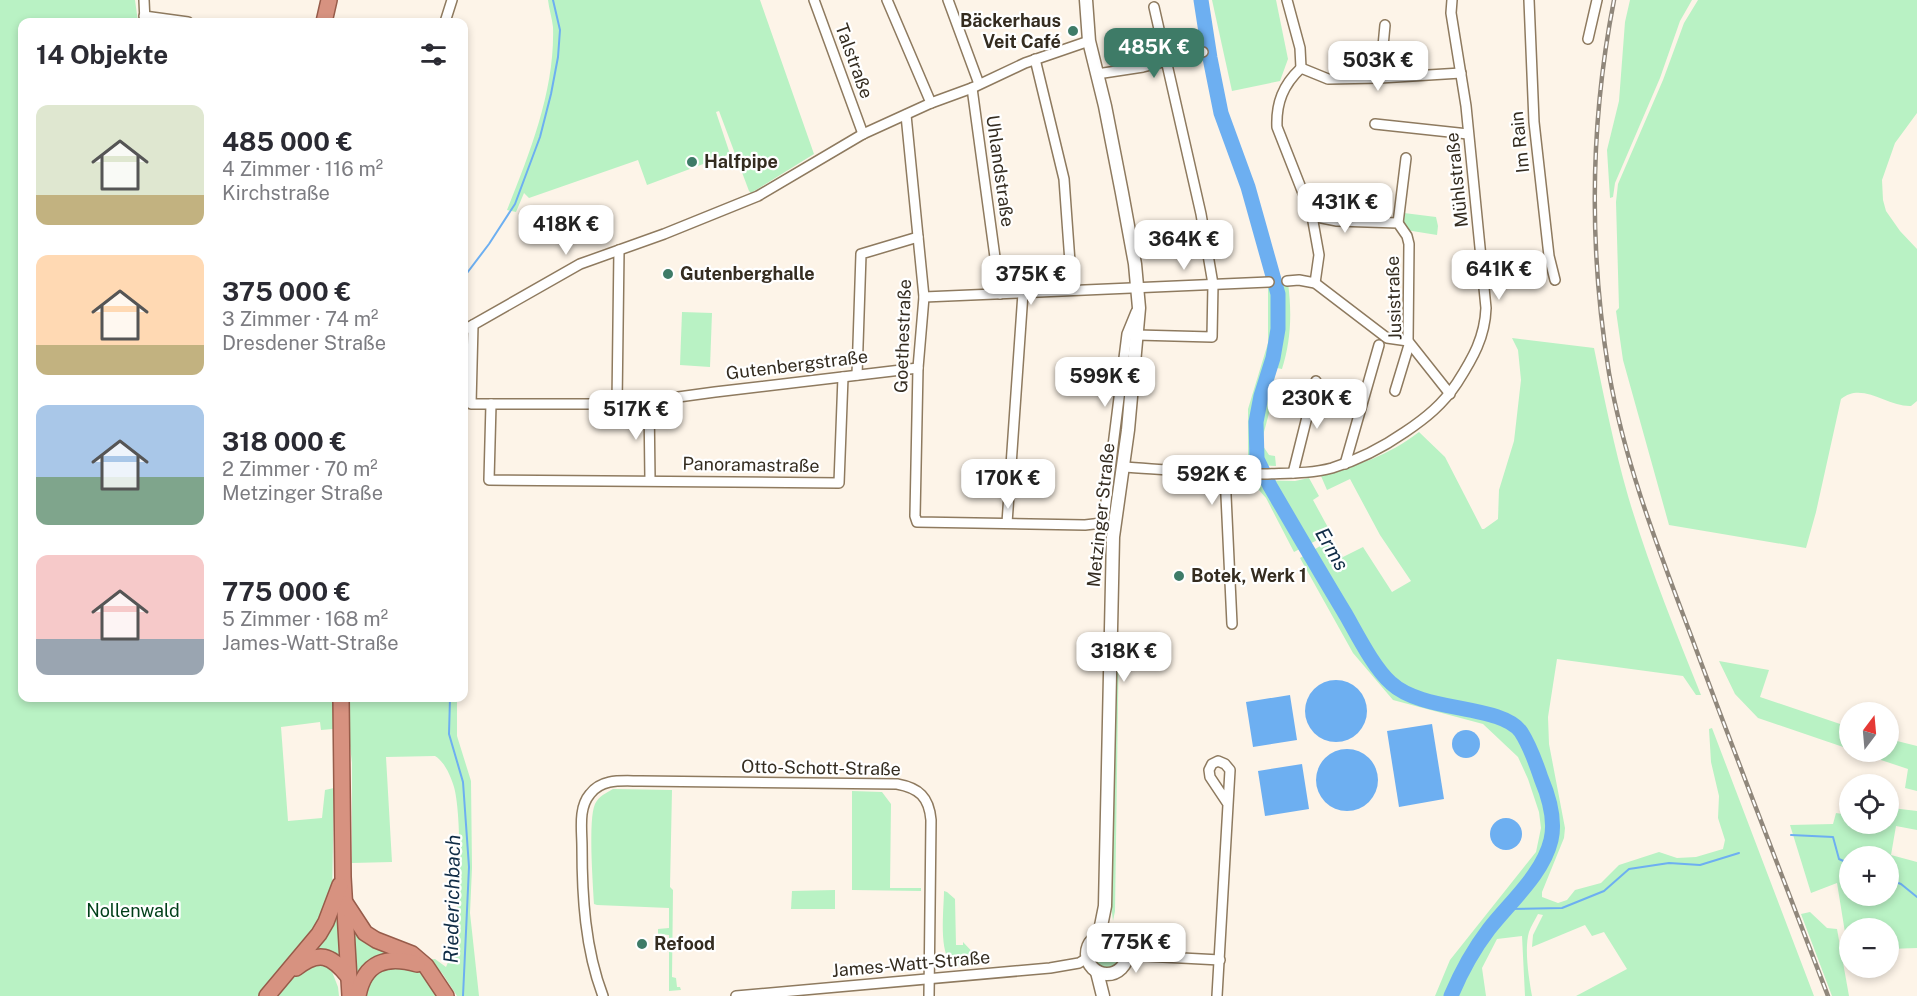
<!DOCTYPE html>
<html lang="de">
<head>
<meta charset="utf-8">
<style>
	:root { --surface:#fff; --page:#f7f7f7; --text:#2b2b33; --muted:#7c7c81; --accent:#3e7b67 }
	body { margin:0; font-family:"Public Sans",sans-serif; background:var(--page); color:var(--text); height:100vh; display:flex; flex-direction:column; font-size:22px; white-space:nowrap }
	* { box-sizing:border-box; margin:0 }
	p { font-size:20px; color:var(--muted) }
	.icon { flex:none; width:33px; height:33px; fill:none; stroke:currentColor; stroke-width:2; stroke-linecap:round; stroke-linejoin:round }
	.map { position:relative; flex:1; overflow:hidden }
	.panel { position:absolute; left:18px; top:18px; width:450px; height:684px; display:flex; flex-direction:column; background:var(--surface); border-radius:12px; box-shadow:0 3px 9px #0003 }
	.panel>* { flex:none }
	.needle { width:39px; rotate:16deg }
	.buttons { position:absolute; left:1839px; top:702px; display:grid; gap:12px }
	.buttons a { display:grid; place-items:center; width:60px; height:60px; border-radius:50%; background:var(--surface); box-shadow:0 3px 9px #0003; font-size:30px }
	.price { position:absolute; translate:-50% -51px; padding:0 14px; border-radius:12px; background:#fff; color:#222; font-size:20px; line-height:39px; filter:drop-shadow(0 2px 3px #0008) }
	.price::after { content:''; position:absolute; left:50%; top:36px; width:18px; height:14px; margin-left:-9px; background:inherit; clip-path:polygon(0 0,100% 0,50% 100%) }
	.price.current { background:var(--accent); color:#fff }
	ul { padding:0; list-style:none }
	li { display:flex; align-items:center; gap:18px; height:150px; padding:0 18px }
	li span { display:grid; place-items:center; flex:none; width:168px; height:120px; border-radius:12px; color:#555 }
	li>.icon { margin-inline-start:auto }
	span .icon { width:72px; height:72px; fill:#fffc; stroke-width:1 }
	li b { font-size:26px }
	h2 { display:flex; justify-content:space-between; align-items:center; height:72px; padding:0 18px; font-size:26px }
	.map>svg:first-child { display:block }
	.green { fill:#b9f2c4; fill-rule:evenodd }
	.water { fill:#6daff1 }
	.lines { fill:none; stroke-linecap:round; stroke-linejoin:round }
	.stream { stroke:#6daff1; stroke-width:2 }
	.river { stroke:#6daff1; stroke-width:15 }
	.minor-casing { stroke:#8e7a5f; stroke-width:12 }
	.tertiary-casing { stroke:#8e7a5f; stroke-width:15 }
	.trunk-casing { stroke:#975c4a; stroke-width:18 }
	.minor { stroke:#fff; stroke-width:9 }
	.tertiary { stroke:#fff; stroke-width:12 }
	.trunk { stroke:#d79280; stroke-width:15 }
	.rail-casing { stroke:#90877b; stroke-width:4.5 }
	.rail { stroke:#fff; stroke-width:2; stroke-dasharray:7; stroke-linecap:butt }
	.poi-dot { fill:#3e7b67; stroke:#fff; stroke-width:2 }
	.labels { text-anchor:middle; stroke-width:4.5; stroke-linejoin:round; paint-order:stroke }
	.poi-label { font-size:18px; font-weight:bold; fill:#342c20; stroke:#fff; text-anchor:start }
	.street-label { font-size:18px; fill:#342c20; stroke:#fff }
	.park-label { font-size:18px; fill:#003f19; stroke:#fff }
	.water-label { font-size:20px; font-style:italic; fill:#102c46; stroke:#fff }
</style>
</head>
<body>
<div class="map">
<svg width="1917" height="996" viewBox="0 0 1917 996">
	<rect width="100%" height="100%" fill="#fdf4e8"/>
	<g class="green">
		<polygon points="0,0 135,0 138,22 22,22 22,698 333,698 333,729 321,730 320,722 281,727 288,821 322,818 325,790 334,788 332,897 323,923 261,996 0,996"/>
		<path d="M548,0H760L814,154L751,193L749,191L719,111L716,112L730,154L647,185L638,160L529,198L524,193L516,212L507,210C530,152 555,90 553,27C552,18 549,9 548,0Z"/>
		<polygon points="1212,0 1276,0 1288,59 1280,81 1232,91"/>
		<polygon points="1630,0 1692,0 1680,21 1660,78 1615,183 1613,197 1610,198 1607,150 1619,101 1625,22"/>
		<path d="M1698,0H1917V113L1895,143L1882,180L1883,200L1886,211L1900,231L1917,249V401L1911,406C1888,407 1862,381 1841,399L1816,512L1806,548L1669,525L1623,360L1616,311L1619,308L1616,202L1618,184L1663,80L1684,23Z"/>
		<polygon points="1404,213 1436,217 1438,226 1437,235 1406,230 1403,220"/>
		<path d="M1288,283C1292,313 1291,341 1282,369L1277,368L1269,399L1272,402L1261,443L1269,455L1275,456L1276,466L1248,465V409L1268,343V284Z"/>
		<polygon points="682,312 712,313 710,367 680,365"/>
		<path d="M1512,338L1594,348C1604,397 1614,447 1628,496C1648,564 1675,630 1701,695H1696L1683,676L1557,659L1548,717L1549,744L1565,828L1564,838L1542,892V897L1558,903L1567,900L1575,890L1601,883L1619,865L1659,852L1677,858L1696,857L1723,849L1725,840L1718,818L1719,796L1711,762L1709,729L1712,728L1814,996H1576L1627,969L1604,932L1592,936L1585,925L1532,947L1533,935L1543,915L1538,914C1535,920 1531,926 1529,932C1524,949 1529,979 1532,996H1525L1522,936L1497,939L1482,968L1486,996H1435L1450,960L1536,852L1541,828L1539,812L1528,779L1518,757L1483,724L1393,700L1353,653L1300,558L1332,539L1343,557L1363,547L1392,592L1411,581L1380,535L1350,479L1327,490L1321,476C1358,465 1388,456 1419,432L1445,457L1482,529H1484L1498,519L1499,490L1514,441L1521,380L1518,350Z"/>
		<polygon points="1309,478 1319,496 1313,500 1331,533 1294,552 1266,498 1250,480 1295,481"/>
		<polygon points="1115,635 1119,635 1115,911 1113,921 1109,889"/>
		<polygon points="1719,661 1769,670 1760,697 1849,727 1849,749 1758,718 1735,694"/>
		<path d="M347,698H457V736L471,781L472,868L470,913L479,996H457L442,973L427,960L435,959L446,967C461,939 463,819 454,787C451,777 445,762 435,756L386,757L392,862L352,863V763L348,728Z"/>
		<polygon points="1889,739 1917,746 1917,791 1905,788 1908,769 1857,752 1888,752"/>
		<path d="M613,789L672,790L670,887L673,890L672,977L676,978L677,987H680L681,990L669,991V935L658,934V929L669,928V908L597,905L594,904C593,884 588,819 595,804C599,796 606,793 613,789Z"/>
		<polygon points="852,791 882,792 891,804 890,888 921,888 921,891 852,890"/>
		<path d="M1892,808L1917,811V830L1896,826L1891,855L1917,862V948L1889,949L1888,928H1850L1849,951H1848L1837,883L1811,893L1790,825L1833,824L1836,813L1849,815L1850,824H1888L1889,814ZM1888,856V896H1850V856Z"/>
		<polygon points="835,890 835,909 791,909 792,891"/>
		<path d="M944,891L947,892L955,899L956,945H963V942L977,957L976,965C969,966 959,968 953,964C938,955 944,908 944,891Z"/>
		<polygon points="337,904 341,959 302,957"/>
		<polygon points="1810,912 1827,928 1837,929 1849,996 1832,996 1801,914"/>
		<polygon points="353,922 402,953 355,988"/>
		<circle cx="1107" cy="954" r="15"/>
		<polygon points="313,963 329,964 338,987 339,996 272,996 295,974"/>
		<polygon points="410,964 421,971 440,996 361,996 377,967"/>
	</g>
	<g class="water">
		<circle cx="1336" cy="711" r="31"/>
		<polygon points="1290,695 1297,740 1253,747 1246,702"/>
		<polygon points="1432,724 1444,799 1399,807 1387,731"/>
		<circle cx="1466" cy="744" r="14"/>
		<circle cx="1347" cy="780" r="31"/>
		<polygon points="1302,764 1309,809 1265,816 1258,771"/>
		<circle cx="1506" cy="834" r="16"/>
	</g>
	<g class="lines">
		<g class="stream">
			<polyline points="464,277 489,244 515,204 540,137 551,94 558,57 560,30 553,0"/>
			<polyline points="450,698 449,734 463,782 469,867 463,996"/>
			<polyline points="1791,835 1833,837 1839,859 1850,864"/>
			<polyline points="1888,879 1901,884 1917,897"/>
			<polyline points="1507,909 1562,908 1604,891 1629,869 1669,863 1700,865 1739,853"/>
		</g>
		<path class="river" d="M1201,0L1210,58L1221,113L1248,187L1278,294V329L1273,358L1261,396L1256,422L1257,459L1270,486C1295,529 1320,572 1346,615C1358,636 1374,668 1391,683C1423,713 1501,704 1521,732C1530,746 1536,763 1541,778C1549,797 1556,819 1551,840C1543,874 1510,902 1489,929C1473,950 1461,972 1451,996"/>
		<defs>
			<g id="minor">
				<polyline points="144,0 145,22"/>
				<polyline points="814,0 863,134"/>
				<polyline points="887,0 931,103"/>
				<polyline points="948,0 979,84"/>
				<polyline points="1287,0 1300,48 1301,68"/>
				<polyline points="1529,0 1534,122 1549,256 1555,280"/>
				<polyline points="144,16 188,22"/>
				<polyline points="445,22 452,0"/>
				<polyline points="1588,39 1597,0"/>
				<polyline points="1035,59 1064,179 1072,290"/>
				<path d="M1301,68C1283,85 1276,103 1277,127L1312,216L1337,221L1398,223L1407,236L1409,244L1408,341L1450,394"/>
				<polyline points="1301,68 1328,79 1380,78 1461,73"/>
				<polyline points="1097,74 1143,67 1203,52"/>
				<polyline points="1380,78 1385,25"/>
				<polyline points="972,88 1000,294"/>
				<polyline points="906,115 924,297 918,368 915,516 917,522 1085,525 1102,523 1104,518 1127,334 1136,312"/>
				<polyline points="1375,124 1468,134"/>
				<polyline points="1312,216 1319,255 1315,283"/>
				<polyline points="1398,223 1406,158"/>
				<polyline points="1287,281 1299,280 1315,283 1387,338 1408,341"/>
				<polyline points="924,297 1269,282"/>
				<polyline points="473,325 471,404 617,404 649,401 715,392 918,368"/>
				<polyline points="464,330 580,264 664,234 758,196 863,134 931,103 972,88 1025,63 1089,41"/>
				<polyline points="1137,335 1212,337 1213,284 1201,214 1154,7"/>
				<polyline points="857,375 861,254 918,237"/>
				<polyline points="1395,391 1409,345"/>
				<polyline points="649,401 650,480"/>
				<polyline points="491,404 489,480 839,483 843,377"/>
				<polyline points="617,404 619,250"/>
				<polyline points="1345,464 1379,345"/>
				<path d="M1123,467C1170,470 1217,474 1264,474C1287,473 1310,474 1332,468C1358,460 1382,448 1405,432C1426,418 1443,404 1457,383C1473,358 1485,337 1486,308L1466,106L1451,13L1452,0"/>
				<polyline points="1293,473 1316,381"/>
				<polyline points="1225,474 1232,624"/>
				<polyline points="1007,523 1023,293"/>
				<polyline points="1128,953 1144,956 1220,960"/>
				<path d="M603,996C585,949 582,896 582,847C582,830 578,808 590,794C602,778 622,781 641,781L897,784C919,788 929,797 931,820L929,996"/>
				<polyline points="736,996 1050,968 1079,963 1087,958"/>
				<polyline points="1217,996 1230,770 1225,764 1218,761 1212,764 1209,770 1210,777 1228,804"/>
			</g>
			<g id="tertiary">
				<polyline points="1086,0 1089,41 1105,106 1122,193 1135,264 1139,308 1128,430 1113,537 1105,906 1099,936"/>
				<circle cx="1107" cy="954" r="20"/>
				<polyline points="1097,972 1103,996"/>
			</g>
			<g id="trunk">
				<polyline points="324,22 329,0"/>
				<polyline points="341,698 343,877 350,996"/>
				<polyline points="346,904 365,933 376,940 412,954 426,966 446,996"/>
				<path d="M296,968C319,950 331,955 348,976"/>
				<polyline points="267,996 319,934 326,922 340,885"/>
				<path d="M358,996C364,962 387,955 417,964"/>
			</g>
		</defs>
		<use href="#minor" class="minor-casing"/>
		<use href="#tertiary" class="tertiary-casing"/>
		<use href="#trunk" class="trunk-casing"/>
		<use href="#minor" class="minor"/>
		<use href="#tertiary" class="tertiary"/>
		<use href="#trunk" class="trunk"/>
		<defs>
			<path id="rail" d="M1614,0C1590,123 1589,250 1609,373C1625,465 1660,553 1693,641C1737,760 1783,878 1828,996"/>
		</defs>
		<use href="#rail" class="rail-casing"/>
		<use href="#rail" class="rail"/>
	</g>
	<g class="poi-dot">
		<circle cx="1073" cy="31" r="6"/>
		<circle cx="692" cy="162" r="6"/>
		<circle cx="668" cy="274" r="6"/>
		<circle cx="1179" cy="576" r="6"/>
		<circle cx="642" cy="944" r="6"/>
	</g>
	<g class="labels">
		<g class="poi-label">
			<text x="1061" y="27" text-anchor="end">Bäckerhaus<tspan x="1061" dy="21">Veit Café</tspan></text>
			<text x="704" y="168">Halfpipe</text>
			<text x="680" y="280">Gutenberghalle</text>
			<text x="1191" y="582">Botek, Werk 1</text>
			<text x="654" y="950">Refood</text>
		</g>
		<g class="street-label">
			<text transform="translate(854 61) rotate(70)" y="6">Talstraße</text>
			<text transform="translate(1520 142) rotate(-96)" y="6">Im Rain</text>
			<text transform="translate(1000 171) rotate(82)" y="6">Uhlandstraße</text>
			<text transform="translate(1457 180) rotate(-96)" y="6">Mühlstraße</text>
			<text transform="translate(1394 298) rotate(-92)" y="6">Jusistraße</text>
			<text transform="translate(903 336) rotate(-88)" y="6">Goethestraße</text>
			<text transform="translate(797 365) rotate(-7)" y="6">Gutenbergstraße</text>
			<text transform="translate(751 465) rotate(1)" y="6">Panoramastraße</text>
			<text transform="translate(1101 515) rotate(-84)" y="6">Metzinger Straße</text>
			<text transform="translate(821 768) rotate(1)" y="6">Otto-Schott-Straße</text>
			<text transform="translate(911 964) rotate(-5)" y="6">James-Watt-Straße</text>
		</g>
		<g class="park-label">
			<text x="133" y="917">Nollenwald</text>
		</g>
		<g class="water-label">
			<text transform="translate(1332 549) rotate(60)" y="7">Erms</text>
			<text transform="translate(452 899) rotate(-89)" y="7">Riederichbach</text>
		</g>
	</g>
</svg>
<div class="buttons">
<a><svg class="needle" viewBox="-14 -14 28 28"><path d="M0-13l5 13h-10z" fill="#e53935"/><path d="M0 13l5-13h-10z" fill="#7c7c81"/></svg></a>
<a><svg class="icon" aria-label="locate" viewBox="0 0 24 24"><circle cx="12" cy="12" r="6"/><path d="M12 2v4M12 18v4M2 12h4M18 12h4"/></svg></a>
<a>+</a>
<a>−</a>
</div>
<b class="price current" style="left:1154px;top:79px">485K €</b>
<b class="price" style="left:1378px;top:92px">503K €</b>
<b class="price" style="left:1345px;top:234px">431K €</b>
<b class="price" style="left:566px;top:256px">418K €</b>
<b class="price" style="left:1184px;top:271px">364K €</b>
<b class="price" style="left:1499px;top:301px">641K €</b>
<b class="price" style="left:1031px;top:306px">375K €</b>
<b class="price" style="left:1105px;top:408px">599K €</b>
<b class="price" style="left:1317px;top:430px">230K €</b>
<b class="price" style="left:636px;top:441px">517K €</b>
<b class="price" style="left:1212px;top:506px">592K €</b>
<b class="price" style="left:1008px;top:510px">170K €</b>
<b class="price" style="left:1124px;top:683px">318K €</b>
<b class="price" style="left:1136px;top:974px">775K €</b>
<section class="panel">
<h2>14 Objekte<svg class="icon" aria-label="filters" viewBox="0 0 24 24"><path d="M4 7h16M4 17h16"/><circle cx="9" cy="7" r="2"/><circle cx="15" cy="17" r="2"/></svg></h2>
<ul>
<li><span style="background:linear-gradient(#dfe7d0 75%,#c2b280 0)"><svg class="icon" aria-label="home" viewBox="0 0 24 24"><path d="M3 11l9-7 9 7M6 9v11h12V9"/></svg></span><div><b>485 000 €</b><p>4 Zimmer · 116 m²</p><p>Kirchstraße</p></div></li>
<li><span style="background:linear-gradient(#ffd9b3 75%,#c2b280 0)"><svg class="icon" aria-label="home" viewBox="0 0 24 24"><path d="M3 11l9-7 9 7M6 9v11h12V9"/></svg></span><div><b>375 000 €</b><p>3 Zimmer · 74 m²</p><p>Dresdener Straße</p></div></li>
<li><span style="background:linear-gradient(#a9c7e8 60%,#7fa58c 0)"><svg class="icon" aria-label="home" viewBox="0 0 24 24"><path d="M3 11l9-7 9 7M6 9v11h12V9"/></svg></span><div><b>318 000 €</b><p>2 Zimmer · 70 m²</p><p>Metzinger Straße</p></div></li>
<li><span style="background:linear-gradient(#f6c9c9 70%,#9aa5b1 0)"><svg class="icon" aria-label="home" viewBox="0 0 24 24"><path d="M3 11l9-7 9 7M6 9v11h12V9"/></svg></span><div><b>775 000 €</b><p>5 Zimmer · 168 m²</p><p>James-Watt-Straße</p></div></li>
</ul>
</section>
</div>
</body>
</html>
